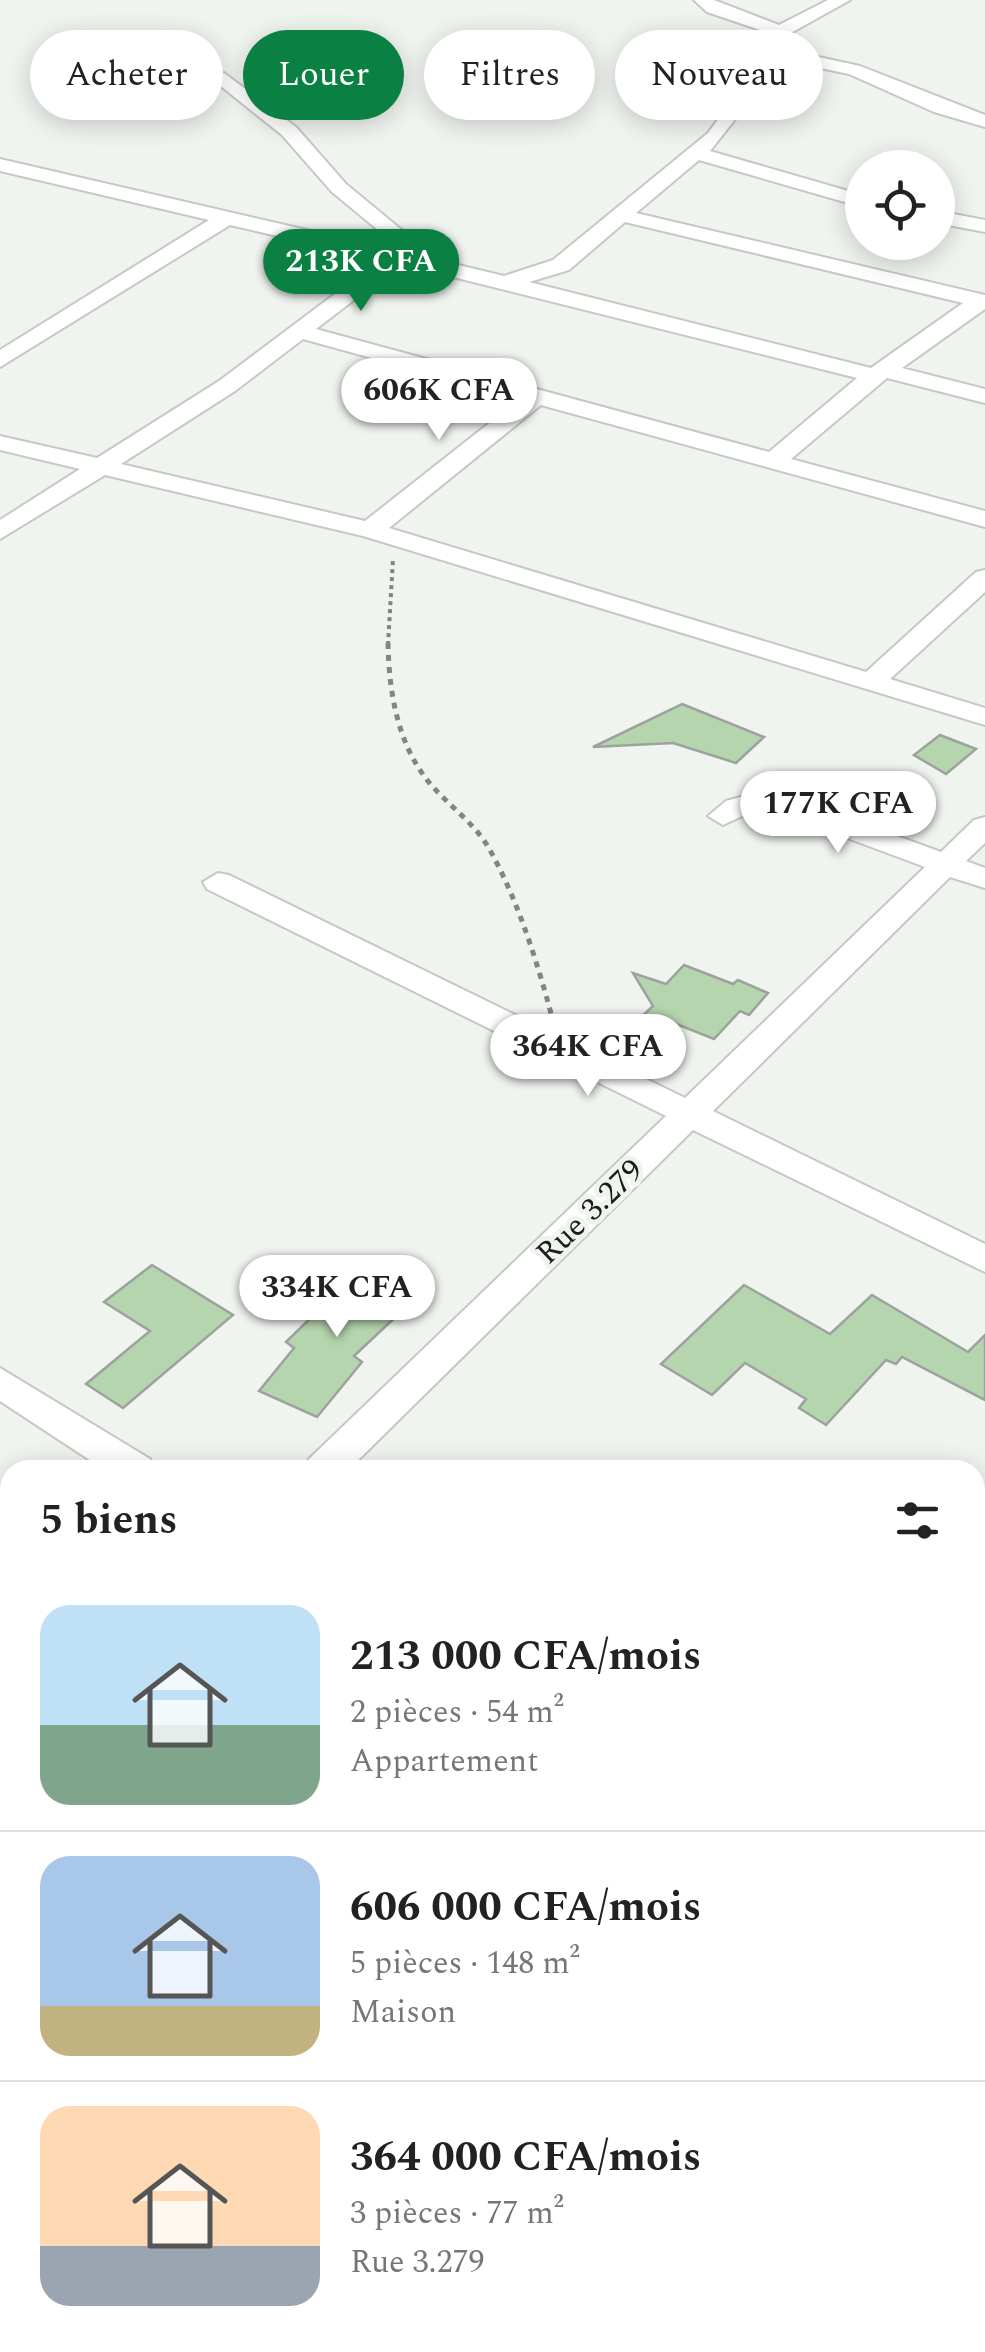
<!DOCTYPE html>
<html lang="fr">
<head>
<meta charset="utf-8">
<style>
	:root { --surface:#fff; --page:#f6f6f6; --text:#222; --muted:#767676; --line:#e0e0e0; --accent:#0b8043 }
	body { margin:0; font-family:Spectral,serif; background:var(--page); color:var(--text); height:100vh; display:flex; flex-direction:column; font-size:38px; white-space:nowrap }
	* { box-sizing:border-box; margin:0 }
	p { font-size:32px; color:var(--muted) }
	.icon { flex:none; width:55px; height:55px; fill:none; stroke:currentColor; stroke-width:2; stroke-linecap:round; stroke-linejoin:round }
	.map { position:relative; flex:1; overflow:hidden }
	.panel { position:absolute; left:0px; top:1460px; width:985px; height:892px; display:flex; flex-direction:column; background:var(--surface); border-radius:30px 30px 0 0; box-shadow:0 5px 25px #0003 }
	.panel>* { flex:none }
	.guide { position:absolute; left:30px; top:30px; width:925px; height:90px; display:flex; gap:20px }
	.fabs { position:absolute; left:845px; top:150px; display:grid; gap:20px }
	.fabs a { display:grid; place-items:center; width:110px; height:110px; border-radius:50%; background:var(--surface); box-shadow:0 5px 25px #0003; font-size:50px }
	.price { position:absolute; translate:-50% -85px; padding:0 22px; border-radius:35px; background:#fff; color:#222; font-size:32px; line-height:65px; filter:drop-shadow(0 2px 5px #0008) }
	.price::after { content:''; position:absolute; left:50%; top:60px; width:30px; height:22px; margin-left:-15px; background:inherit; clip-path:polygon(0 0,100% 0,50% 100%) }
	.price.active { background:var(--accent); color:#fff }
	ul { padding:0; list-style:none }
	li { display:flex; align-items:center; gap:30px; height:250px; padding:0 40px }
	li+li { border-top:2px solid var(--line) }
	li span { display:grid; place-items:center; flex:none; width:280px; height:200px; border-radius:30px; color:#555 }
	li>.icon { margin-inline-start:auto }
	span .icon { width:120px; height:120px; fill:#fffc; stroke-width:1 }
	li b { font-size:42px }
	h2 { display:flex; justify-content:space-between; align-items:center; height:120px; padding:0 40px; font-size:42px }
	.tag { padding:0 35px; border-radius:45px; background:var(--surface); box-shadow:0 5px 25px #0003; font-size:35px; line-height:90px }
	.tag.active { background:var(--accent); color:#fff }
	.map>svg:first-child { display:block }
	.building { fill:#b4d5ad; stroke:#9ea29e; stroke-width:2.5 }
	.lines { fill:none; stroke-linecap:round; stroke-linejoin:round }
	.minor-casing { stroke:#c5c9c4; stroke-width:4 }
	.path-far1 { stroke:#828582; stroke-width:4; stroke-dasharray:4 4; stroke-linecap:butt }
	.path { stroke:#828582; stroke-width:5; stroke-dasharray:6 6; stroke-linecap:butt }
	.minor { fill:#fff; fill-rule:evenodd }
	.labels { text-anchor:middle; stroke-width:10; stroke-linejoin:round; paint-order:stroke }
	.street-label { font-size:32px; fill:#1b1d1b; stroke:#f0f4ef }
</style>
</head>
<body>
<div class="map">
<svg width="985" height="2352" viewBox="0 0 985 2352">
	<rect width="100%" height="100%" fill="#f0f4ef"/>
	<g class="building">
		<polygon points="682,704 764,737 736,763 673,743 593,747"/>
		<polygon points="940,735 976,749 946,774 914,755"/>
		<polygon points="684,965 733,984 738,980 768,993 749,1015 740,1011 714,1039 674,1023 660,1036 632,1026 653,1006 633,973 666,984"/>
		<polygon points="366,1264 420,1294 354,1356 362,1362 317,1417 259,1391 294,1348 286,1342"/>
		<polygon points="152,1265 233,1315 123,1408 86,1384 150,1331 104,1302"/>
		<polygon points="744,1285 830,1334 872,1295 968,1352 985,1335 985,1400 902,1357 896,1364 886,1360 826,1425 799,1408 806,1399 745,1363 712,1395 661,1364"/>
	</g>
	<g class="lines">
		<defs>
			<g id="minor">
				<path d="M694,0H714L779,25L828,0H850L780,39L777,48L860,66L985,115V127L934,112L849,74L773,58L766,80L710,151L862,195V207L699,160L636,213L985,295V309L902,368L985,389V403L887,378L791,459L985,511V527L541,405L389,528L866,672L976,572L985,570V592L890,679L985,708V725L363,536L105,475L0,539V520L80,469L0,450V436L97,458L219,381L380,260L230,225L0,367V350L209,220L0,171V159L406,253L332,192L282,135L217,83L215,79L224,73L296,127L346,184L438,260L504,276L553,260L708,133L748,79L766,32L707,12ZM625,222L963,303L871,368L529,282L569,270ZM401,264L857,378L769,452L316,329ZM303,339L520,399L365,521L121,464L235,391Z"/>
				<polygon points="938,211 985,220 985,232 938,223"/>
				<polygon points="755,793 787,796 941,852 974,820 985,817 985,843 966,861 985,868 985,888 950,877 713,1111 985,1244 985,1272 693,1130 348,1470 303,1470 309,1459 666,1116 207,889 203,882 218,873 229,875 685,1098 925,867 772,810 755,810 723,825 708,816 726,801"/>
				<polygon points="0,1368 150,1459 156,1470 105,1470 0,1401"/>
				<polygon points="10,1755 10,1800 0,1803 0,1758"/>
				<polygon points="0,1842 10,1845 10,1891 0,1887"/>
				<polygon points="975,1989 985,1993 985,2042 975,2038"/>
				<polygon points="594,2342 655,2342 659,2352 598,2352"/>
			</g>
		</defs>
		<use href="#minor" class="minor-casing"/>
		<polyline class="path-far1" points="388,645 393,559"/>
		<path class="path" d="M388,643C389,694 398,748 433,787C452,808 476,825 490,850C518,901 537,961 552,1017"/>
		<use href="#minor" class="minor"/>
	</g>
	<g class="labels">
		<g class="street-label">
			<text transform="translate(589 1211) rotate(-44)" y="11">Rue 3.279</text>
		</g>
	</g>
</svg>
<div class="fabs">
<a><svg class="icon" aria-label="locate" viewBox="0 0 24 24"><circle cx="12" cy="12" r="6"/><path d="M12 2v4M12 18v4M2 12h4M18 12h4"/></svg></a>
</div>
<b class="price active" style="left:361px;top:314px">213K CFA</b>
<b class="price" style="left:439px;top:443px">606K CFA</b>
<b class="price" style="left:838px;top:856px">177K CFA</b>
<b class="price" style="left:588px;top:1099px">364K CFA</b>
<b class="price" style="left:337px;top:1340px">334K CFA</b>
<div class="guide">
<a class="tag">Acheter</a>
<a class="tag active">Louer</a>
<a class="tag">Filtres</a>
<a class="tag">Nouveau</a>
</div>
<section class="panel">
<h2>5 biens<svg class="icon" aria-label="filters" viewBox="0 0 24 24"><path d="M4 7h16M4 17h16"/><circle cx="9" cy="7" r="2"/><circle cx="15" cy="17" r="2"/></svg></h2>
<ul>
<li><span style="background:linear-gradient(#bfe0f5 60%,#7fa58c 0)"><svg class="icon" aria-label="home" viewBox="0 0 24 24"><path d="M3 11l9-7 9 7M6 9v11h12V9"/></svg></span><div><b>213 000 CFA/mois</b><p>2 pièces · 54 m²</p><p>Appartement</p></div></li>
<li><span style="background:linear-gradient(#a9c7e8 75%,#c2b280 0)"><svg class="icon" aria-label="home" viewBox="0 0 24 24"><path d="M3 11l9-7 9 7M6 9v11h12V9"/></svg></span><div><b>606 000 CFA/mois</b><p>5 pièces · 148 m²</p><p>Maison</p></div></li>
<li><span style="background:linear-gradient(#ffd9b3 70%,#9aa5b1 0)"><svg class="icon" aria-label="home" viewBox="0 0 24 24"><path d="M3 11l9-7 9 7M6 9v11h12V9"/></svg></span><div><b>364 000 CFA/mois</b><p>3 pièces · 77 m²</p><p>Rue 3.279</p></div></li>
</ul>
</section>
</div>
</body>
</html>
